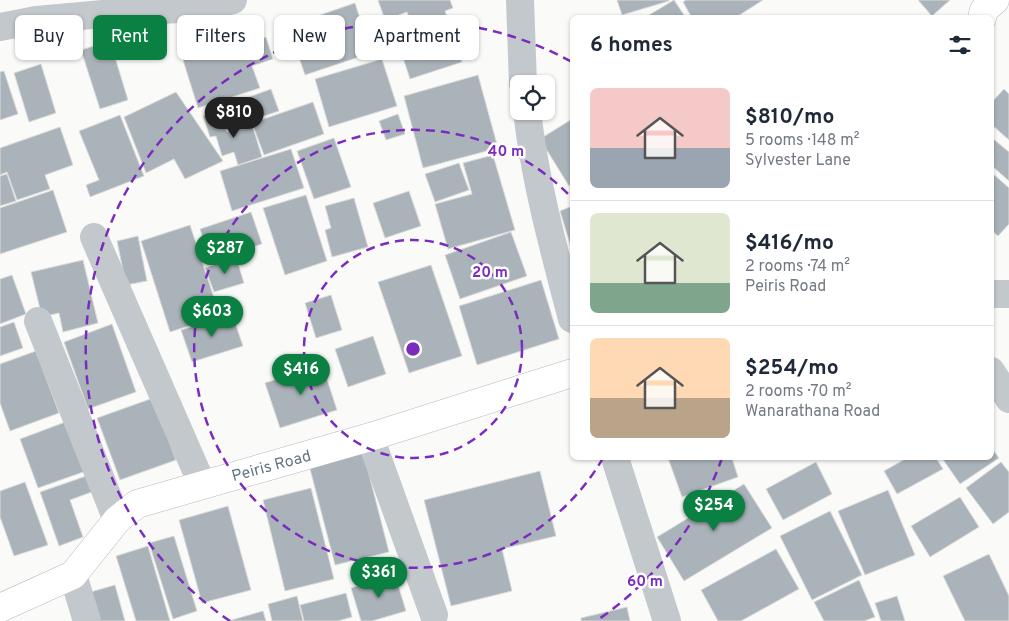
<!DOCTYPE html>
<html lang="en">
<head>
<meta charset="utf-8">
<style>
	:root { --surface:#fff; --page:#f6f6f7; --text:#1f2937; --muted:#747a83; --line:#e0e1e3; --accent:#0b8043 }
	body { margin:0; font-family:Overpass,sans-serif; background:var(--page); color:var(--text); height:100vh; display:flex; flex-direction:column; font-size:19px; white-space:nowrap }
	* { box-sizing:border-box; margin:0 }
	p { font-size:16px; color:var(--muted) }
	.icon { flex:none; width:28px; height:28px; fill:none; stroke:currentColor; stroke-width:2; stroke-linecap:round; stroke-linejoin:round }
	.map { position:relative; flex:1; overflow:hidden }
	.side { position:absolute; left:570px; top:15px; width:424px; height:445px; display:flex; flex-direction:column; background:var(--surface); border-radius:8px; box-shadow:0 1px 4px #0004 }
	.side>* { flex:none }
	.banner { position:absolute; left:15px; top:15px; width:475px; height:45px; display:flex; gap:10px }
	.controls { position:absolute; left:510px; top:75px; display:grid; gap:10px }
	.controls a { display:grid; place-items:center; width:45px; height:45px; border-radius:8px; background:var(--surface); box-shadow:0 1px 4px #0004; font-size:25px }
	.price { position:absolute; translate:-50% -42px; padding:0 11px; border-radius:18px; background:var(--accent); color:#fff; font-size:16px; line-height:32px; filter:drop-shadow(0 1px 2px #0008) }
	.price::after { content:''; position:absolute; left:50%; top:30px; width:15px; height:11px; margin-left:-8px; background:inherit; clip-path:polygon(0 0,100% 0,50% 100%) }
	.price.on { background:#222; color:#fff }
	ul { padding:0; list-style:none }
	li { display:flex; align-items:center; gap:15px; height:125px; padding:0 20px }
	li+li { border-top:1px solid var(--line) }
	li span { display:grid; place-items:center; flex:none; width:140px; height:100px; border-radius:8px; color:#555 }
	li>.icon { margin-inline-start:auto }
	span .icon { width:60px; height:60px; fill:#fffc; stroke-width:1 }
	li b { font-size:21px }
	h2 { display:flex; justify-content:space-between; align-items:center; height:60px; padding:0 20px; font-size:21px }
	.pill { padding:0 18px; border-radius:8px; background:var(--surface); box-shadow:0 1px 4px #0004; font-size:18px; line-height:45px }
	.pill.on { background:var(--accent); color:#fff }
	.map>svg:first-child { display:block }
	.building { fill:#aab3b9; stroke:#dcdcda }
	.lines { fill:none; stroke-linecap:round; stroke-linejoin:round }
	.secondary-casing { stroke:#b3babf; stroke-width:29 }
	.street { stroke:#c3c8cc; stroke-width:28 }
	.secondary { stroke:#fff; stroke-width:28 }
	.ring { fill:none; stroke:#7b2cbf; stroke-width:2.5; stroke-dasharray:9 6 }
	.labels { text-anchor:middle; stroke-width:5; stroke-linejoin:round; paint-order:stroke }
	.street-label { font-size:16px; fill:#657683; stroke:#fff }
	.centre { fill:#7b2cbf; stroke:#fff; stroke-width:2.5 }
	.ring-label { font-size:15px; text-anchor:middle; font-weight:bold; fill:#7b2cbf; stroke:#fff; stroke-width:5; stroke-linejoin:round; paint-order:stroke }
</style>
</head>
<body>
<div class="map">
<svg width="1009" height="621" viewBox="0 0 1009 621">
	<rect width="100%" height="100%" fill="#fafaf8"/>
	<g class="building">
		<polygon points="378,0 450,0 453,8 445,11 462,62 410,79 394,30 412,25 407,12 385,20"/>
		<polygon points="617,0 669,0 669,1 622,15"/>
		<polygon points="674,0 686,18 644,18"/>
		<polygon points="686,0 763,0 735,18 692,18 683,2"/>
		<polygon points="918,0 950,0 932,16"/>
		<polygon points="355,3 371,53 305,75 288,26"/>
		<polygon points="266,37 273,59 252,66 260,88 198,108 183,60 244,40 245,44"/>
		<polygon points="110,41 128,100 100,109 81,50"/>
		<polygon points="382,59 397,106 329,127 315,79"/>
		<polygon points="41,64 56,113 29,122 14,73"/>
		<polygon points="4,71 18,114 0,120 0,72"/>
		<polygon points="478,75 498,148 423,168 404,96"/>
		<polygon points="271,89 279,111 232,127 224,106"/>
		<polygon points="1004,89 1009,94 1009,140 991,124 991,103"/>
		<polygon points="176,92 223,161 185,179 174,159 146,173 124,117"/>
		<polygon points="313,102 324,134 264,155 252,123"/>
		<polygon points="220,111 227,132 252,124 262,157 238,165 234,152 222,156 216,136 210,137 203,116"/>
		<polygon points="398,114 405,134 386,140 379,121"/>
		<polygon points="120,115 144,176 90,197 86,185 99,180 79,131"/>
		<polygon points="572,119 572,184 569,186 540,139"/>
		<polygon points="60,127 73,165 45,175 50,189 17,200 7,172 0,175 0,148"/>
		<polygon points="991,137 1009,152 1009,181 991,165"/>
		<polygon points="334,138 351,187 314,199 297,151"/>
		<polygon points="291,149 304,188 232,211 220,171"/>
		<polygon points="493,155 515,230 448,249 435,204 472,194 463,163"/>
		<polygon points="459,163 469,190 435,202 425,174"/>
		<polygon points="991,172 1009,188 1009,224 998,236 991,230"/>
		<polygon points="7,174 16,201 0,206 0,176"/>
		<polygon points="53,190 67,232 0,254 0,208"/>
		<polygon points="409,191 421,226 385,238 373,203"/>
		<polygon points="306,195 327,261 285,275 263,208"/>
		<polygon points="354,198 368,247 332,257 325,230 331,228 325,206"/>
		<polygon points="572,206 572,251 560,211"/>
		<polygon points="251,212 262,244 210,260 200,229"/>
		<polygon points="190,225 220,316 170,332 141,241"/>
		<polygon points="511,232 527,276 460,299 445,255"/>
		<polygon points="138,236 147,281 126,285 117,241"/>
		<polygon points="236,257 244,283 214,292 205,268"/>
		<polygon points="83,260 98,323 63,332 59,313 42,317 31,272"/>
		<polygon points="431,265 462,356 409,373 378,282"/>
		<polygon points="12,275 26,314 0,324 0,279"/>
		<polygon points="541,280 559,339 477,365 459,306"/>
		<polygon points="331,295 342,330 316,338 305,303"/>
		<polygon points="232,314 243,346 192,362 181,330"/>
		<polygon points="14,322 23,348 0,356 0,327"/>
		<polygon points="112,324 136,392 88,409 64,342"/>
		<polygon points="373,336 386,374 348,387 335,349"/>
		<polygon points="36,351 59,413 10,431 0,403 0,364"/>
		<polygon points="322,364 337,410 280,428 265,383"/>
		<polygon points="153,398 176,460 120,480 97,418"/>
		<polygon points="68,421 86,471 38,488 20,439"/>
		<polygon points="991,447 999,458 960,484 942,458 991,458"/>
		<polygon points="363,451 389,552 335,565 309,465"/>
		<polygon points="668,458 732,458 738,477 682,497"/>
		<polygon points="907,458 936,458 943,469 897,494 884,471"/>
		<polygon points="816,462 832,494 783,520 766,489"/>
		<polygon points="1001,462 1009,472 1009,512 993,524 966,488"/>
		<polygon points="540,471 556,536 502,549 512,591 451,606 424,500"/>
		<polygon points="92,474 97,490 70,500 83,537 59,546 40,492"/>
		<polygon points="25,482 48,545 14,556 0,517 0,491"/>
		<polygon points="744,484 772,528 684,581 657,537"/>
		<polygon points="311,488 334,579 285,591 263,500"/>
		<polygon points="888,490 915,555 865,575 838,511"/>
		<polygon points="960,497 979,527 930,557 911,526"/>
		<polygon points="228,506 251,590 202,603 179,520"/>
		<polygon points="830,511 862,575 812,600 780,536"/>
		<polygon points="174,536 197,611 173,619 149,543"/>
		<polygon points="148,546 170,621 136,621 116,556"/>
		<polygon points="776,549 799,589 741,621 718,621 701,590"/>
		<polygon points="989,554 1009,596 1009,621 965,621 943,576"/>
		<polygon points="395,575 406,611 372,621 361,621 351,588"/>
		<polygon points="859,580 875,617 864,621 824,621 814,602"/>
		<polygon points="115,585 125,621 94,621 87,593"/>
		<polygon points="346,593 352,617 338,621 304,621 300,605"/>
		<polygon points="297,596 303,621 272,621 268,604"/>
		<polygon points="897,596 905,621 881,621 875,603"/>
		<polygon points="627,607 630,621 581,621 581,618"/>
		<polygon points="263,611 266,621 228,621"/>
	</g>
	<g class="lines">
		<defs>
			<g id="secondary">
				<polyline points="982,18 984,10 995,0"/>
				<polyline points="0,608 73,575 117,520 137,504 370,437 572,373"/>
			</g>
		</defs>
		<use href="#secondary" class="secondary-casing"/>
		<g class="street">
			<polyline points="520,0 523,84"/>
			<polyline points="0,27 36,20 136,11 205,8 233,0"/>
			<path d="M527,111C535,182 554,250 572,319"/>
			<polyline points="94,237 202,484"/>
			<polyline points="991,294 1009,294"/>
			<polyline points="38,321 117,520"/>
			<polyline points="991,371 1009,399"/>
			<polyline points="370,437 434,615"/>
			<polyline points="615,458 667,621"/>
			<polyline points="73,575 87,621"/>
		</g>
		<use href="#secondary" class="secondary"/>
	</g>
	<g class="ring">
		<circle cx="413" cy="349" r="109"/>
		<path d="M603 458A219 219 0 1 1 572 198"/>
		<path d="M722 458A328 328 0 0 1 596 621M230 621A328 328 0 0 1 572 62"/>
	</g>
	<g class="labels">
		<g class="street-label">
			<text transform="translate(271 465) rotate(-15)" y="6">Peiris Road</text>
		</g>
	</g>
	<circle cx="413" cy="349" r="8" class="centre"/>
	<g class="ring-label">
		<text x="506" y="156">40 m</text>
		<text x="490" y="277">20 m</text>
		<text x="645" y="586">60 m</text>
	</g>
</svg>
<div class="controls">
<a><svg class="icon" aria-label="locate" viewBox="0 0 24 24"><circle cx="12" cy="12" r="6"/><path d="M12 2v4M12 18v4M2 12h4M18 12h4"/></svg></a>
</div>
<b class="price on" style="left:234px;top:139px">$810</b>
<b class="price" style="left:225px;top:275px">$287</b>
<b class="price" style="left:212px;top:338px">$603</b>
<b class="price" style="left:301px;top:396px">$416</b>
<b class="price" style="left:714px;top:532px">$254</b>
<b class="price" style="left:379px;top:599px">$361</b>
<div class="banner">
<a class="pill">Buy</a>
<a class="pill on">Rent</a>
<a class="pill">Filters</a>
<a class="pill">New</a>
<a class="pill">Apartment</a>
</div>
<section class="side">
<h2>6 homes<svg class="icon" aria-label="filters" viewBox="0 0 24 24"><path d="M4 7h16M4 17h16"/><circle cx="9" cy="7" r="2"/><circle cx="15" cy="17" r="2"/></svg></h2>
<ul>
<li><span style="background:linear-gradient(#f6c9c9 60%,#9aa5b1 0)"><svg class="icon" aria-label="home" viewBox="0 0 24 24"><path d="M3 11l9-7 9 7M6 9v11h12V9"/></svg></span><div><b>$810/mo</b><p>5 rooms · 148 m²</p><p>Sylvester Lane</p></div></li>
<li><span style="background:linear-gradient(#dfe7d0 70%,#7fa58c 0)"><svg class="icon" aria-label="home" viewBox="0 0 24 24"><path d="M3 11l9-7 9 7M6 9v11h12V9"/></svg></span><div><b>$416/mo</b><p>2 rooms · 74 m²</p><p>Peiris Road</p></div></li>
<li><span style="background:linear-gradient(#ffd9b3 60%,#b9a48a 0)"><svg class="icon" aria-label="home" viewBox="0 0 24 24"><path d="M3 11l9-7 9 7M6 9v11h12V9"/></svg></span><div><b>$254/mo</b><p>2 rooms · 70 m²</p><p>Wanarathana Road</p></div></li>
</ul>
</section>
</div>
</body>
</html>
